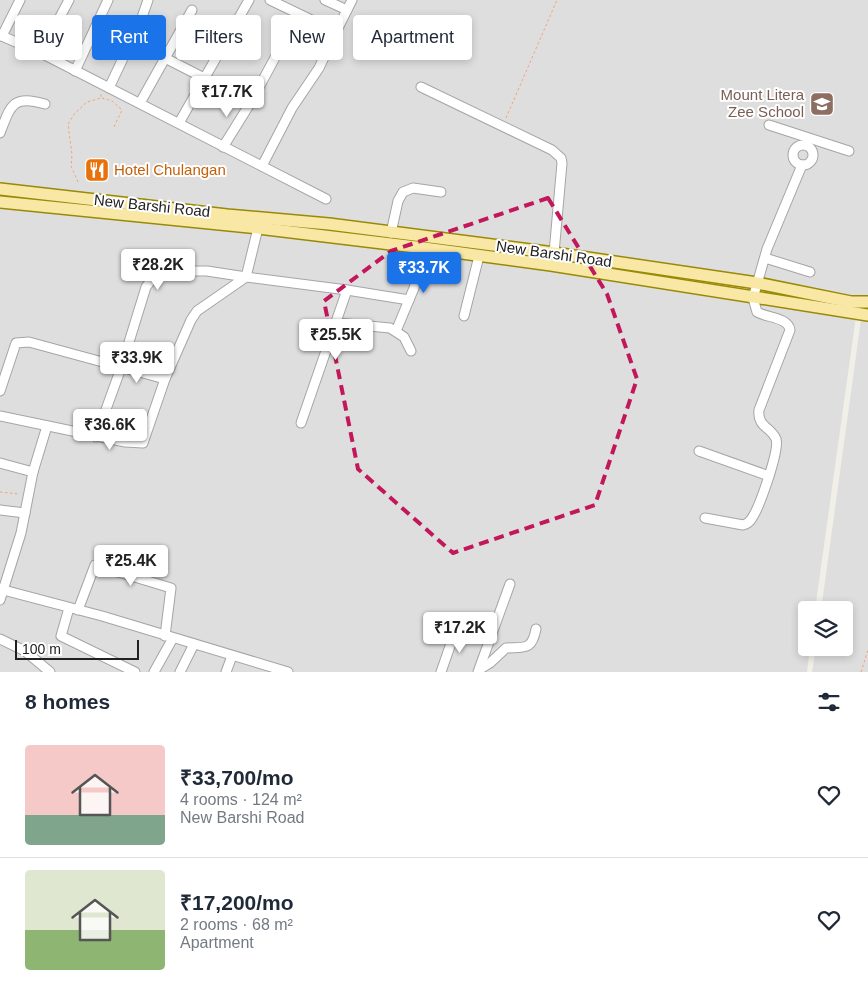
<!DOCTYPE html>
<html lang="en">
<head>
<meta charset="utf-8">
<style>
	:root { --surface:#fff; --page:#f2f2f3; --text:#1f2937; --muted:#747a83; --line:#e0e1e3; --accent:#1a73e8 }
	body { margin:0; font-family:Arial,sans-serif; background:var(--page); color:var(--text); height:100vh; display:flex; flex-direction:column; font-size:19px; white-space:nowrap }
	* { box-sizing:border-box; margin:0 }
	p { font-size:16px; color:var(--muted) }
	.icon { flex:none; width:28px; height:28px; fill:none; stroke:currentColor; stroke-width:2; stroke-linecap:round; stroke-linejoin:round }
	.map { position:relative; height:672px; overflow:hidden }
	.details { display:flex; flex-direction:column; background:var(--surface); flex:1 }
	.details>* { flex:none }
	.hud { position:absolute; left:15px; top:15px; width:500px; height:45px; display:flex; gap:10px }
	.fabs { position:absolute; left:798px; top:601px; display:grid; gap:10px }
	.fabs a { display:grid; place-items:center; width:55px; height:55px; border-radius:5px; background:var(--surface); box-shadow:0 2px 8px #0003; font-size:25px }
	.scale { position:absolute; left:15px; bottom:12px; width:124px; box-sizing:border-box; padding-left:5px; border:2px solid #212121; border-top:0; font-size:14px; line-height:18px; white-space:nowrap; color:#212121; -webkit-text-stroke:4px #fff; paint-order:stroke }
	.price { position:absolute; translate:-50% -42px; padding:0 11px; border-radius:5px; background:#fff; color:#222; font-size:16px; line-height:32px; filter:drop-shadow(0 1px 2px #0008) }
	.price::after { content:''; position:absolute; left:50%; top:30px; width:15px; height:11px; margin-left:-8px; background:inherit; clip-path:polygon(0 0,100% 0,50% 100%) }
	.price.on { background:var(--accent); color:#fff }
	ul { padding:0; list-style:none }
	li { display:flex; align-items:center; gap:15px; height:125px; padding:0 25px }
	li+li { border-top:1px solid var(--line) }
	li span { display:grid; place-items:center; flex:none; width:140px; height:100px; border-radius:5px; color:#555 }
	li>.icon { margin-inline-start:auto }
	span .icon { width:60px; height:60px; fill:#fffc; stroke-width:1 }
	li b { font-size:21px }
	h2 { display:flex; justify-content:space-between; align-items:center; height:60px; padding:0 25px; font-size:21px }
	.chip { padding:0 18px; border-radius:5px; background:var(--surface); box-shadow:0 2px 8px #0003; font-size:18px; line-height:45px }
	.chip.on { background:var(--accent); color:#fff }
	.map>svg:first-child { display:block }
	.residential { fill:#dfdede }
	.lines { fill:none; stroke-linecap:round; stroke-linejoin:round }
	.minor-casing { stroke:#a5a5a5; stroke-width:11 }
	.major-casing { stroke:#988a06; stroke-width:14 }
	.path { stroke:#f5a175; stroke-width:1; stroke-dasharray:2.5 2.5; stroke-linecap:butt }
	.minor { stroke:#fff; stroke-width:9 }
	.major { stroke:#f9e8a5; stroke-width:11 }
	.marked { fill:none; stroke:#c2185b; stroke-width:4; stroke-dasharray:10 6; stroke-linejoin:round }
	.labels { text-anchor:middle; stroke-width:4; stroke-linejoin:round; paint-order:stroke }
	.education-label { font-size:15px; fill:#785e54; stroke:#fff; text-anchor:end }
	.food-label { font-size:15px; fill:#c56008; stroke:#fff; text-anchor:start }
	.street-label { font-size:15px; fill:#212121; stroke:#fff }
</style>
</head>
<body>
<div class="map">
<svg width="868" height="672" viewBox="0 0 868 672">
	<rect width="100%" height="100%" fill="#f1f0e8"/>
	<g class="residential">
		<polygon points="0,0 868,0 868,301 500,252 857,309 815,610 806,610 806,648 810,648 807,672 0,672"/>
		<polygon points="863,305 868,305 868,672 812,672 816,648 844,648 844,610 821,610"/>
	</g>
	<g class="lines">
		<defs>
			<g id="minor">
				<polyline points="270,0 322,25 335,34 352,0"/>
				<polyline points="325,0 347,10"/>
				<polyline points="0,36 2,36 41,53 326,199"/>
				<polyline points="2,36 20,0"/>
				<polyline points="41,53 69,0"/>
				<polyline points="165,58 251,102 291,28"/>
				<polyline points="75,71 108,0"/>
				<polyline points="421,87 552,150 561,158 562,163 554,253"/>
				<polyline points="109,88 141,20 148,0"/>
				<polyline points="140,103 192,10"/>
				<polyline points="179,123 249,0"/>
				<polyline points="769,125 849,151"/>
				<path d="M0,133C11,104 13,95 45,104"/>
				<circle cx="803" cy="155" r="10"/>
				<polyline points="223,147 251,102"/>
				<polyline points="262,166 292,108 319,68 335,34"/>
				<polyline points="391,233 398,201 403,192 413,188 441,192"/>
				<polyline points="765,258 810,272"/>
				<polyline points="464,316 479,256"/>
				<polyline points="337,323 390,328 404,337 411,351"/>
				<polyline points="396,331 414,288 424,248"/>
				<polyline points="0,391 16,343 29,342 165,379 191,320 197,311 246,277 347,290 409,300"/>
				<polyline points="0,416 125,442 143,443 165,379"/>
				<polyline points="301,423 347,290"/>
				<polyline points="96,437 121,368 146,287 152,279 166,271 207,271 246,277 258,228"/>
				<polyline points="699,451 769,476"/>
				<polyline points="0,463 33,472 47,426"/>
				<polyline points="0,510 25,513"/>
				<path d="M705,518L743,525C747,524 750,522 752,518C759,508 780,450 776,439C771,427 757,427 759,410L790,330C788,317 767,318 757,312L753,298L767,249L802,165"/>
				<polyline points="0,589 102,616 288,672"/>
				<polyline points="0,600 21,533 33,472"/>
				<polyline points="69,608 61,636 135,672"/>
				<polyline points="78,610 95,565 171,588 165,636"/>
				<polyline points="0,639 25,651 50,672"/>
				<path d="M480,669L490,663L506,648C524,647 532,651 536,629"/>
				<polyline points="154,672 173,638"/>
				<polyline points="180,672 194,644"/>
				<polyline points="226,672 232,656"/>
				<polyline points="441,672 456,629"/>
				<polyline points="478,672 510,584"/>
			</g>
			<g id="major">
				<polyline points="0,189 227,215 329,224 554,253 757,283 851,302 868,302"/>
				<polyline points="0,202 258,228 424,248 551,265 868,315"/>
			</g>
		</defs>
		<use href="#minor" class="minor-casing"/>
		<use href="#major" class="major-casing"/>
		<g class="path">
			<polyline points="102,98 112,101 122,110 113,129"/>
			<polyline points="506,118 557,0"/>
			<polyline points="78,182 71,166 72,155 68,124 75,113 87,102 101,98 101,93"/>
			<polyline points="0,492 19,494"/>
			<polyline points="861,672 868,650"/>
		</g>
		<use href="#minor" class="minor"/>
		<use href="#major" class="major"/>
	</g>
	<path class="marked" d="M548,198L607,294L637,379L595,505L453,553L358,469L324,301L391,251Z"/>
	<defs>
		<symbol id="school-square" viewBox="-11 -11 22 22"><rect x="-9" y="-9" width="18" height="18" rx="4" fill="#8d6e63" stroke="#fff"/><path d="M0-5L7-2L0 1L-7-2ZM-4 1L0 2.5L4 1V4Q0 6-4 4Z" fill="#fff"/></symbol>
		<symbol id="restaurant-square" viewBox="-11 -11 22 22"><rect x="-9" y="-9" width="18" height="18" rx="4" fill="#e8710a" stroke="#fff"/><path d="M-5-6h1v4h1v-4h1v4h1v-4h1v5L-1.5 .5V6h-2V.5L-5-1ZM5-6V6H3V1.5H1.5Q1.5-4 5-6Z" fill="#fff"/></symbol>
	</defs>
	<g fill-rule="evenodd">
		<use href="#school-square" x="808" y="90" width="28" height="28"/>
		<use href="#restaurant-square" x="83" y="156" width="28" height="28"/>
	</g>
	<g class="labels">
		<g class="education-label">
			<text x="804" y="100">Mount Litera<tspan x="804" dy="17">Zee School</tspan></text>
		</g>
		<g class="food-label">
			<text x="114" y="175">Hotel Chulangan</text>
		</g>
		<g class="street-label">
			<text transform="translate(152 206) rotate(6)" y="5">New Barshi Road</text>
			<text transform="translate(554 254) rotate(8)" y="5">New Barshi Road</text>
		</g>
	</g>
</svg>
<div class="fabs">
<a><svg class="icon" aria-label="layers" viewBox="0 0 24 24"><path d="M12 4l9 5-9 5-9-5zM3 14l9 5 9-5"/></svg></a>
</div>
<div class="scale">100 m</div>
<b class="price" style="left:227px;top:118px">₹17.7K</b>
<b class="price" style="left:158px;top:291px">₹28.2K</b>
<b class="price on" style="left:424px;top:294px">₹33.7K</b>
<b class="price" style="left:336px;top:361px">₹25.5K</b>
<b class="price" style="left:137px;top:384px">₹33.9K</b>
<b class="price" style="left:110px;top:451px">₹36.6K</b>
<b class="price" style="left:131px;top:587px">₹25.4K</b>
<b class="price" style="left:460px;top:654px">₹17.2K</b>
<div class="hud">
<a class="chip">Buy</a>
<a class="chip on">Rent</a>
<a class="chip">Filters</a>
<a class="chip">New</a>
<a class="chip">Apartment</a>
</div>
</div>
<section class="details">
<h2>8 homes<svg class="icon" aria-label="filters" viewBox="0 0 24 24"><path d="M4 7h16M4 17h16"/><circle cx="9" cy="7" r="2"/><circle cx="15" cy="17" r="2"/></svg></h2>
<ul>
<li><span style="background:linear-gradient(#f6c9c9 70%,#7fa58c 0)"><svg class="icon" aria-label="home" viewBox="0 0 24 24"><path d="M3 11l9-7 9 7M6 9v11h12V9"/></svg></span><div><b>₹33,700/mo</b><p>4 rooms · 124 m²</p><p>New Barshi Road</p></div><svg class="icon" aria-label="heart" viewBox="0 0 24 24"><path d="M12 20l-8-8c-3-5 5-10 8-4 3-6 11-1 8 4z"/></svg></li>
<li><span style="background:linear-gradient(#dfe7d0 60%,#8fb573 0)"><svg class="icon" aria-label="home" viewBox="0 0 24 24"><path d="M3 11l9-7 9 7M6 9v11h12V9"/></svg></span><div><b>₹17,200/mo</b><p>2 rooms · 68 m²</p><p>Apartment</p></div><svg class="icon" aria-label="heart" viewBox="0 0 24 24"><path d="M12 20l-8-8c-3-5 5-10 8-4 3-6 11-1 8 4z"/></svg></li>
</ul>
</section>
</body>
</html>
